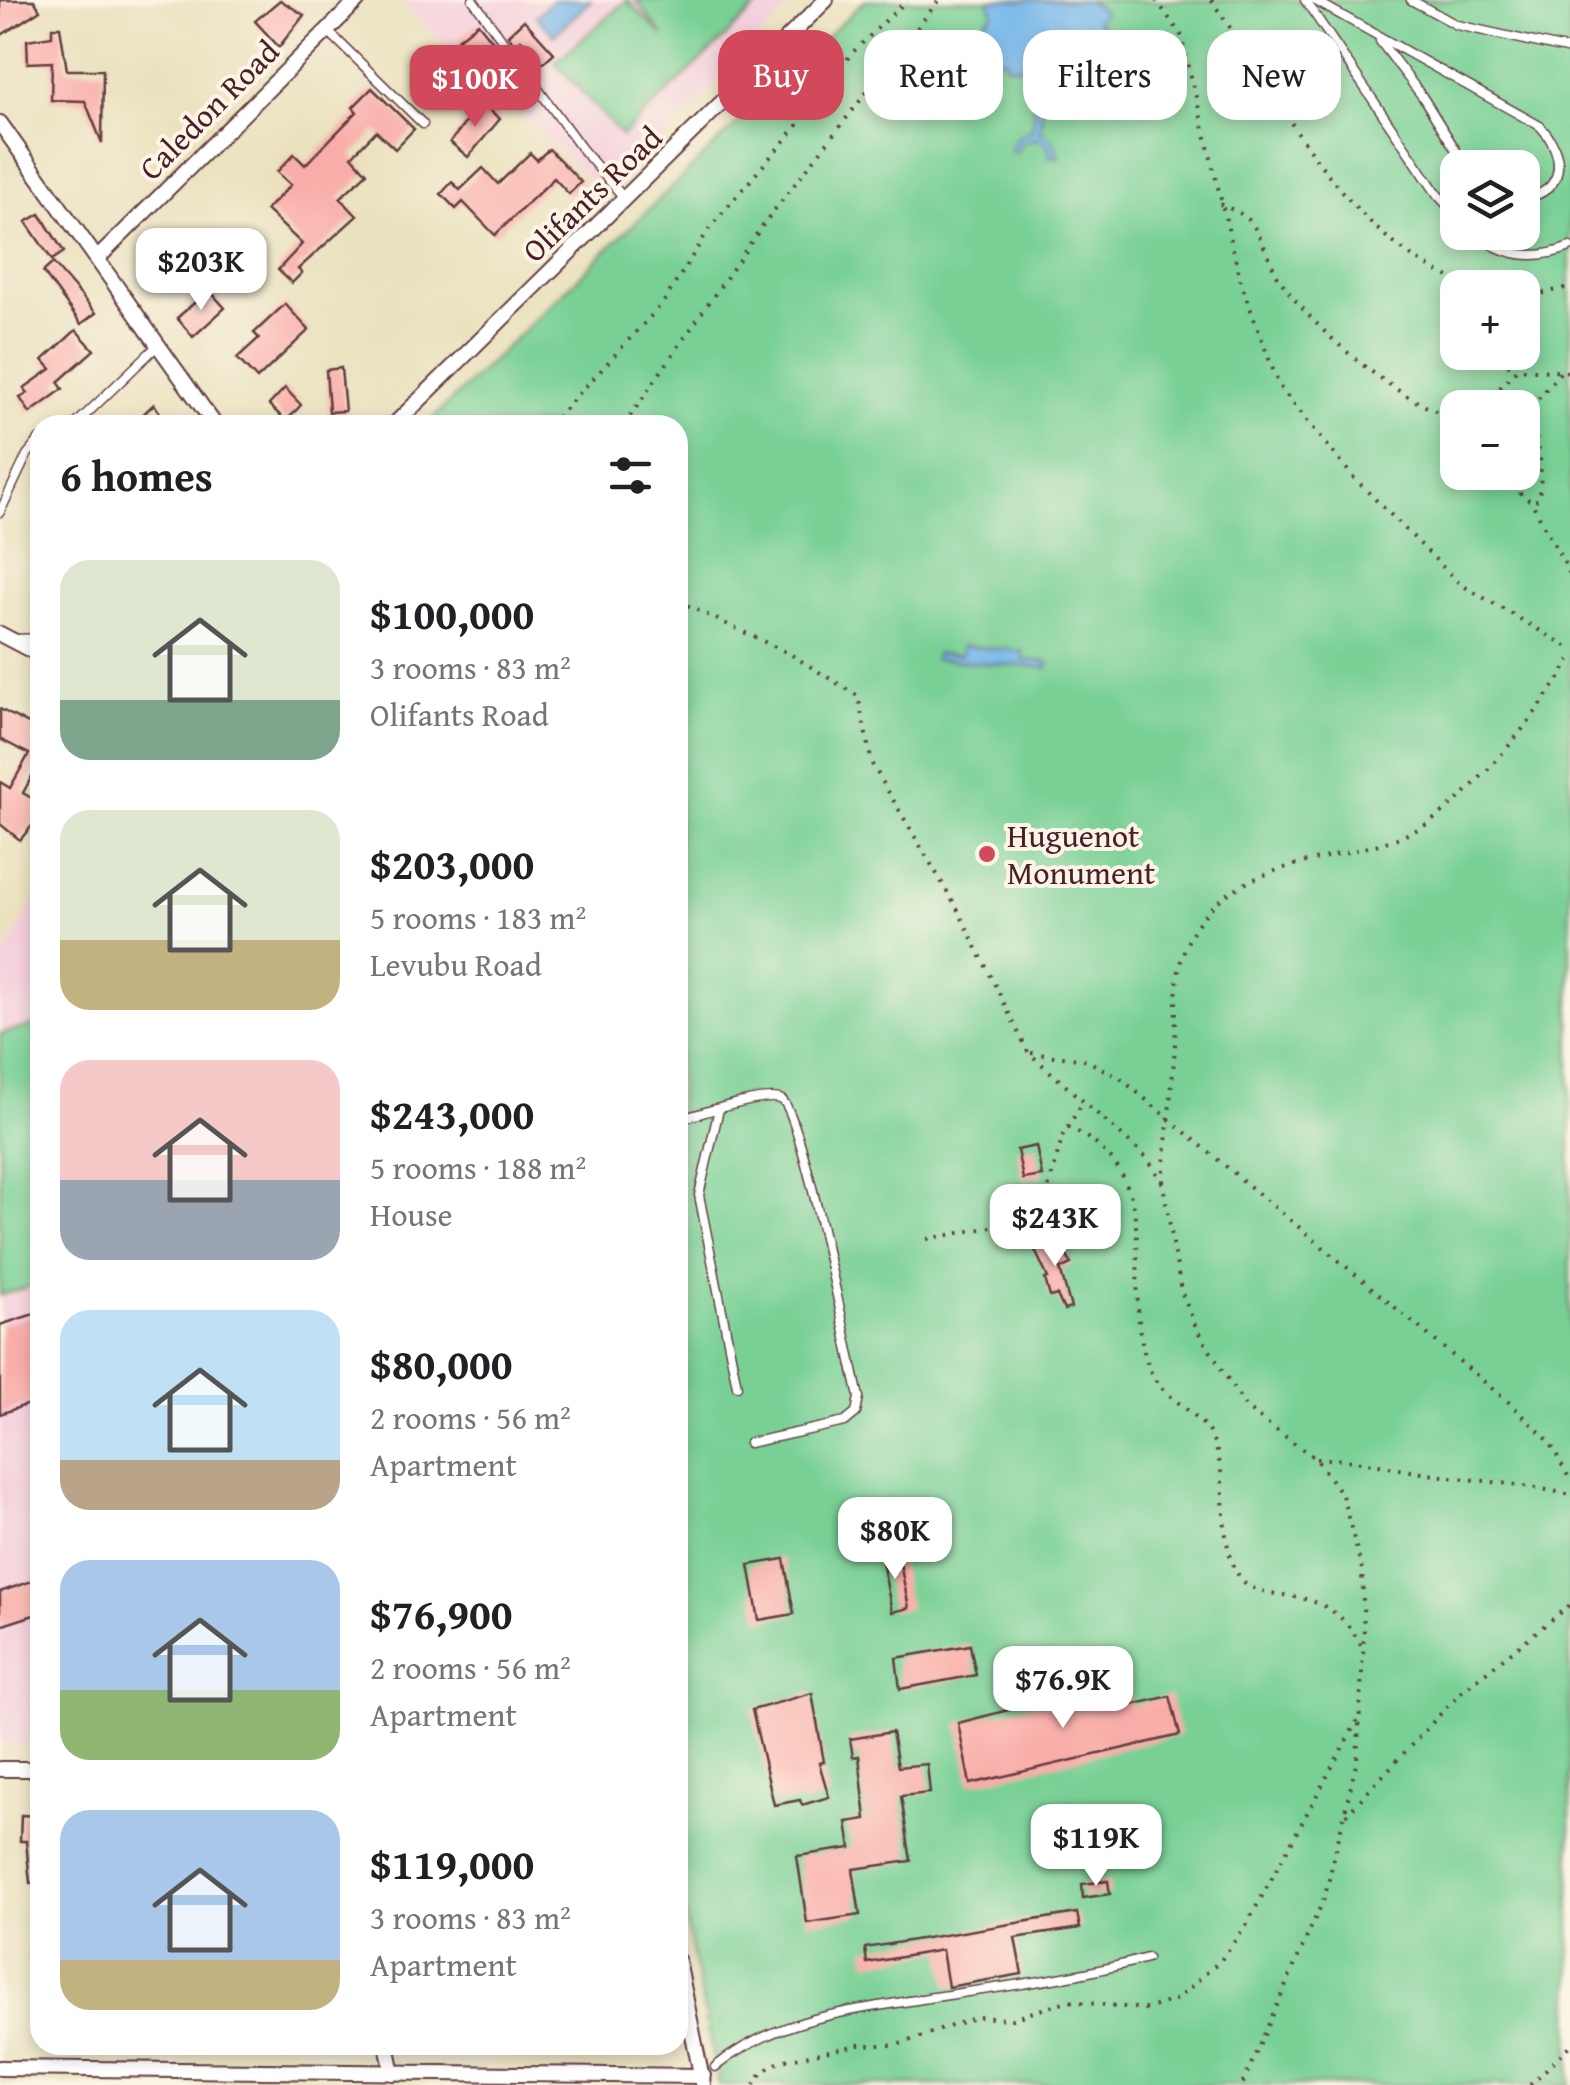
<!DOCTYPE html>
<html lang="en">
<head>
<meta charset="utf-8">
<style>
	:root { --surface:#fff; --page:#f6f6f6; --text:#202124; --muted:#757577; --accent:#d1495b }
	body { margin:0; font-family:"Gentium Book Plus",serif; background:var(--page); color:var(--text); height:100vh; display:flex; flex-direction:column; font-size:38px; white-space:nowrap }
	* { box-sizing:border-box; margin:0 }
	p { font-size:32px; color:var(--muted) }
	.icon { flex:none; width:55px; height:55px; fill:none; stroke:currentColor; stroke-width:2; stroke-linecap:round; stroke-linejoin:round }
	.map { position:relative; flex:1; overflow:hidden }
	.details { position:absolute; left:30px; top:415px; width:658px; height:1640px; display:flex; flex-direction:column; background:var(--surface); border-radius:30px; box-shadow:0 5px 15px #0003 }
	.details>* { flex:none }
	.guide { position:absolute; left:718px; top:30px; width:702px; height:90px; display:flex; gap:20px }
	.fabs { position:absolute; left:1440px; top:150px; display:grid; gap:20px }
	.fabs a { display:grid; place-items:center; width:100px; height:100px; border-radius:20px; background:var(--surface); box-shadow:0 5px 15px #0003; font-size:50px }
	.price { position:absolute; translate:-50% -85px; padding:0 22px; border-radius:20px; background:#fff; color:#222; font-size:32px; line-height:65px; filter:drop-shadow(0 2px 5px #0008) }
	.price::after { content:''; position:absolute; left:50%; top:60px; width:30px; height:22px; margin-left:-15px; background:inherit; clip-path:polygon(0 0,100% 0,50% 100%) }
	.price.selected { background:var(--accent); color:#fff }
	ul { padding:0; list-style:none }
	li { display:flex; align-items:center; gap:30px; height:250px; padding:0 30px }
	li span { display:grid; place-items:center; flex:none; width:280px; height:200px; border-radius:30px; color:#555 }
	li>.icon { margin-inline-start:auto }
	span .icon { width:120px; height:120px; fill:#fffc; stroke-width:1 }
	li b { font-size:42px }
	h2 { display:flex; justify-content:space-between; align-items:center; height:120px; padding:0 30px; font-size:42px }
	.chip { padding:0 35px; border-radius:30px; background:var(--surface); box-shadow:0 5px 15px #0003; font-size:35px; line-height:90px }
	.chip.selected { background:var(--accent); color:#fff }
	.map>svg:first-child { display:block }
	.built { fill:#f4cfdc }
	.green { fill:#78d095; stroke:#617860; stroke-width:2.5; fill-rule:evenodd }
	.water { fill:#74b7ea; stroke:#5f6b8a; stroke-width:2.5 }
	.building { fill:#f9ada9 }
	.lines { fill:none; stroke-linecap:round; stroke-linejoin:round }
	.service-casing { stroke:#623c41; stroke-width:11 }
	.minor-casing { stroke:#623c41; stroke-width:18 }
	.path { stroke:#623c41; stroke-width:4; stroke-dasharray:2.5 8; stroke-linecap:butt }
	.service { stroke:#fff; stroke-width:8 }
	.minor { stroke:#fff; stroke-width:14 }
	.poi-dot { fill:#d1495b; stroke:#fcf5e5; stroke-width:4 }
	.labels { text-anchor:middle; stroke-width:8; stroke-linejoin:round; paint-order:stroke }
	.street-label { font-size:32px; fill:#4a1f2b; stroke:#fcf5e5 }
	.poi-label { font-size:32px; fill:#4a1f2b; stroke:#fcf5e5; text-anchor:start }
</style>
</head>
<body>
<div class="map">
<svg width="1570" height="2085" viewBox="0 0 1570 2085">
	<rect width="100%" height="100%" fill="#fcf5e5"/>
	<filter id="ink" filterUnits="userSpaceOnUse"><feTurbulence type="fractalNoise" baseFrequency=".01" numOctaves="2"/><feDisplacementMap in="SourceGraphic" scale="20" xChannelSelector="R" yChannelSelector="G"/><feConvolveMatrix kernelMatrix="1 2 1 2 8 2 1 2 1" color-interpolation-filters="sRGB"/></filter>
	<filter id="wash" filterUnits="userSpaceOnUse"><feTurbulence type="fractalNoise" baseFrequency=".0048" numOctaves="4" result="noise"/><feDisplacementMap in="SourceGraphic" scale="40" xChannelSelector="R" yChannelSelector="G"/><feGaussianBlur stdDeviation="2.25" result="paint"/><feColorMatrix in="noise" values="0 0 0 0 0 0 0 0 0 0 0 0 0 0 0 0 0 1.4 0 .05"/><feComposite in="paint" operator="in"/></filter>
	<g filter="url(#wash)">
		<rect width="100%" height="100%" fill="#eae1be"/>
		<g class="built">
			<polygon points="399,0 797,0 607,196"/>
			<polygon points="40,891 40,1744 0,1744 0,963"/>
		</g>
		<g class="green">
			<polygon points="627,0 664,37 636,0 764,0 622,136 555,62"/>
			<path d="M865,0H1570V2085H719L678,1883V425H426ZM1458,168H1522V232H1458ZM1458,288H1522V352H1458ZM1458,408H1522V472H1458Z"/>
			<polygon points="36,1025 40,1061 40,1284 0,1295 0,1034"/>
		</g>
		<g class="water">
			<polygon points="553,0 591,0 554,35 536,16"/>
			<polygon points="995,0 1088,0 1104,13 1097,21 1110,42 1115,67 1085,73 1084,65 1075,66 1075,72 1007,65 1006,59 998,58 996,63 966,55 970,38 994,12 989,3"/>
			<polygon points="1036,81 1045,82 1040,131 1053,140 1059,157 1050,157 1047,144 1036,138 1022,142 1016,153 1009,151 1017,137 1032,129"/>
			<polygon points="962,646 1023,651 1023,660 1049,662 1048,668 935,659 936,653 961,655"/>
		</g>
		<g id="blocks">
			<g class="building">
				<polygon points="0,0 34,0 40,10 0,36"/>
				<polygon points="280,0 304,15 279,47 255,21"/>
				<polygon points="524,20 554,53 543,63 521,40 515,45 508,35"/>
				<polygon points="478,23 503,54 484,70 458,39"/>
				<polygon points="52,27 60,27 67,70 103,70 102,143 85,101 51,100 52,62 28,63 27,40 52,36"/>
				<polygon points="372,88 414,129 395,149 376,131 352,156 367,173 340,198 357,216 298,269 302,273 292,283 278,270 302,244 266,210 291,185 277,172 294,154 305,165 357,112 353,107"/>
				<polygon points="481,103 500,119 468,157 450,142"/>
				<polygon points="549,149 581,182 569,194 554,178 495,235 463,202 456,209 441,194 452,182 460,190 483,168 498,184 530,153 537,160"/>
				<polygon points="40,214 64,252 52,260 26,222"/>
				<polygon points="53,263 96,313 81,324 43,272"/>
				<polygon points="209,290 225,308 193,337 177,318"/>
				<polygon points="285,304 309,330 257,379 237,358 259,338 254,333"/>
				<polygon points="76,330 94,350 58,382 63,389 30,413 20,398 28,393 24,388 51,369 43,360"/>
				<polygon points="341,368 345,411 329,412 326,370"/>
				<polygon points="285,388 301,405 286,421 269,405"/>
				<polygon points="154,404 168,425 132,425"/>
				<polygon points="0,709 40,730 40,761 23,793 40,803 40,816 20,840 0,824 0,782 10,788 29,754 0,739"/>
				<polygon points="1036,1146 1042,1176 1023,1179 1017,1150"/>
				<polygon points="1058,1237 1071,1264 1060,1269 1071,1308 1064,1310 1057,1295 1050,1297 1045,1279 1048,1278 1034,1248"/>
				<polygon points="40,1312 40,1400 0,1414 0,1325"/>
				<polygon points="898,1553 909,1608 892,1612 881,1556"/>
				<polygon points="784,1559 794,1614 759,1620 749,1565"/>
				<polygon points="40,1578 40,1613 0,1626 0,1592"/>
				<polygon points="970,1645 976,1675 900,1689 896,1658"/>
				<polygon points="1126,1680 1132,1705 1170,1696 1180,1735 970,1784 958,1723"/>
				<polygon points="812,1693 824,1762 819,1763 829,1797 802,1805 800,1800 774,1805 752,1710"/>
				<polygon points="892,1732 898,1767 927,1764 930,1793 901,1796 911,1861 853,1869 860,1915 807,1923 797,1856 851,1848 847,1822 866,1819 859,1756 853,1757 850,1739"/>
				<polygon points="21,1815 40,1816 40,1882 30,1883 26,1841 20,1841"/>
				<polygon points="1108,1881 1110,1894 1083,1898 1082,1884"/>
				<polygon points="1077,1913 1080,1928 1015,1938 1022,1974 948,1987 942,1950 867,1963 865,1948"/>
			</g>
		</g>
	</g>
	<g filter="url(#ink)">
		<use href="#blocks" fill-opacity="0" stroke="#623c41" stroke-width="2.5"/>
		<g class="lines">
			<defs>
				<g id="service">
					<polyline points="473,0 582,149 625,199"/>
					<polyline points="1305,0 1437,194 1458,217"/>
					<path d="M1314,0L1540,126C1566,154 1567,192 1522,199"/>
					<polyline points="1411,0 1457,25 1570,50"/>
					<polyline points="328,31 423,124"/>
					<polyline points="1380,41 1422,96 1467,168"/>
					<path d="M1474,232C1503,257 1535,261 1570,247"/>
					<polyline points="75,425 158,345"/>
					<polyline points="0,512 27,455 40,439"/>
					<polyline points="15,639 40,638"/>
					<polyline points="719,1109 699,1195 737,1386"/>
					<path d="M678,1120C696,1115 768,1091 782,1100C802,1113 849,1357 859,1397L856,1413L845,1422L749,1443"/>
					<path d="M715,2067C775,2018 849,2011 922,1999C997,1987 1074,1979 1147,1958"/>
				</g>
				<g id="minor">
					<polyline points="0,123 215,425"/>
					<polyline points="98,258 358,0"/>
					<polyline points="394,425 826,0"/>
					<polyline points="0,634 40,655"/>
					<polyline points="0,1769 40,1769"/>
					<polyline points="678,1961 703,2084"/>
					<polyline points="387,2045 393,2073"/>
					<polyline points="0,2068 703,2076"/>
				</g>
			</defs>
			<use href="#service" class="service-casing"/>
			<use href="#minor" class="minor-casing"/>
			<g class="path">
				<polyline points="1156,0 1181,35 1242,286 1279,386 1354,478 1460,584 1570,648"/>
				<path d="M1211,0C1284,102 1350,254 1481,288"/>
				<path d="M1220,204C1228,208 1242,213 1248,219C1262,234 1269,264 1281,281C1312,329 1402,405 1458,419"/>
				<polyline points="1522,298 1570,287"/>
				<polyline points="1489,355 1517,369"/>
				<polyline points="1500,388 1517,369 1570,372"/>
				<polyline points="550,425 663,303 711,226 798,125 851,54 907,0"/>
				<polyline points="624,425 765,222 939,0"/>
				<polyline points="1522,425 1525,415 1562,370"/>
				<path d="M1523,425L1533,428C1541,448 1543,479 1538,500L1532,501"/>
				<polyline points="1515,472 1521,496 1531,501 1570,574"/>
				<polyline points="678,601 790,654 858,696 872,764 958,910 1028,1052 1148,1159 1163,1184 1181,1291 1197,1330 1246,1408 1316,1459 1342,1495 1362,1569 1364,1638 1357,1760 1325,1896 1242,2085"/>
				<polyline points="1031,1053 1086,1060 1120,1078 1512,1405 1550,1442 1570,1480"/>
				<path d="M1068,1127C1177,1179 1115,1283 1150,1370C1161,1398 1197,1409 1211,1436C1232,1478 1214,1534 1239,1576C1261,1610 1327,1574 1362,1648"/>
				<path d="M1163,1182C1166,1136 1172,1091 1175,1046C1177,1014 1173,979 1185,948C1223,852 1346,867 1420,828C1468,802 1544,708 1570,660"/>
				<polyline points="927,1239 1040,1218 1063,1135 1083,1102"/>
				<path d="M1316,1459C1352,1458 1381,1466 1416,1472C1468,1481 1519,1482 1570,1495"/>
				<polyline points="1346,1815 1461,1692 1570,1605"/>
				<polyline points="754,2085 762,2072 781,2061 858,2045 897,2045 977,2017 1012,2019 1067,2001 1146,2009 1177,1999 1221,1960 1247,1924 1357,1721"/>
				<polyline points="1530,2085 1570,2046"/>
			</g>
			<use href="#service" class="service"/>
			<use href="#minor" class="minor"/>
		</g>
	</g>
	<circle class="poi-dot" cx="987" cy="854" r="10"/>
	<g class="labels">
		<g class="street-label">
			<text transform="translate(209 110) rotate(-45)" y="11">Caledon Road</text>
			<text transform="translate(592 194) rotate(-44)" y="11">Olifants Road</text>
		</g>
		<g class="poi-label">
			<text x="1007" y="847">Huguenot<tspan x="1007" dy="37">Monument</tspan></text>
		</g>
	</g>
</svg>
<div class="fabs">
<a><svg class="icon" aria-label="layers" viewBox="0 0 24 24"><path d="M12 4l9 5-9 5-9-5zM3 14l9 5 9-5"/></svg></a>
<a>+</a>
<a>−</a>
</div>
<b class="price selected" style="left:475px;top:130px">$100K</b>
<b class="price" style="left:201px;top:313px">$203K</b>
<b class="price" style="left:1055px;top:1269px">$243K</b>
<b class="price" style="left:895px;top:1582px">$80K</b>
<b class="price" style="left:1063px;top:1731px">$76.9K</b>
<b class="price" style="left:1096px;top:1889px">$119K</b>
<div class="guide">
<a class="chip selected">Buy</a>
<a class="chip">Rent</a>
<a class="chip">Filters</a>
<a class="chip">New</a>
</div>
<section class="details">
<h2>6 homes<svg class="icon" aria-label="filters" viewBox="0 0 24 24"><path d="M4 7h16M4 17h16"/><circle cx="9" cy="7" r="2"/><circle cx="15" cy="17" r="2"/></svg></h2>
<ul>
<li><span style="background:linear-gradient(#dfe7d0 70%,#7fa58c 0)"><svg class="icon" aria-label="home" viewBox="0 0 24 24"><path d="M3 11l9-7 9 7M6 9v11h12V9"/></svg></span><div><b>$100,000</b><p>3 rooms · 83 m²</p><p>Olifants Road</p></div></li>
<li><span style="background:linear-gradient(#dfe7d0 65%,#c2b280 0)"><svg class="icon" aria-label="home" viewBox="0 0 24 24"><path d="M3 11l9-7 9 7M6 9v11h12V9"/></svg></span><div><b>$203,000</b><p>5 rooms · 183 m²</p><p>Levubu Road</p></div></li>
<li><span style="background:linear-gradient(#f6c9c9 60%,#9aa5b1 0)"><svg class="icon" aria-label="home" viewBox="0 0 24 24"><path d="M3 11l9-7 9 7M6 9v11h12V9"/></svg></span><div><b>$243,000</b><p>5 rooms · 188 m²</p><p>House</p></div></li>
<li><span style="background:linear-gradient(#bfe0f5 75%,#b9a48a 0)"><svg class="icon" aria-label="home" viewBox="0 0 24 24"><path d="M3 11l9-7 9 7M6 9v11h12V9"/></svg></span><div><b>$80,000</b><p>2 rooms · 56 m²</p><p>Apartment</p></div></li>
<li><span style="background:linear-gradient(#a9c7e8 65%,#8fb573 0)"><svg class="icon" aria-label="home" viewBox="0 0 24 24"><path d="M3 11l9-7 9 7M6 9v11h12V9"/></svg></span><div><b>$76,900</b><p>2 rooms · 56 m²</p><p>Apartment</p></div></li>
<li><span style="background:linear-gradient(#a9c7e8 75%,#c2b280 0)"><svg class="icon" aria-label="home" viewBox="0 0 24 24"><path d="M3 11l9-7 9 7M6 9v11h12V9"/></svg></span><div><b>$119,000</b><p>3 rooms · 83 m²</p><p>Apartment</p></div></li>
</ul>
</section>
</div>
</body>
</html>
